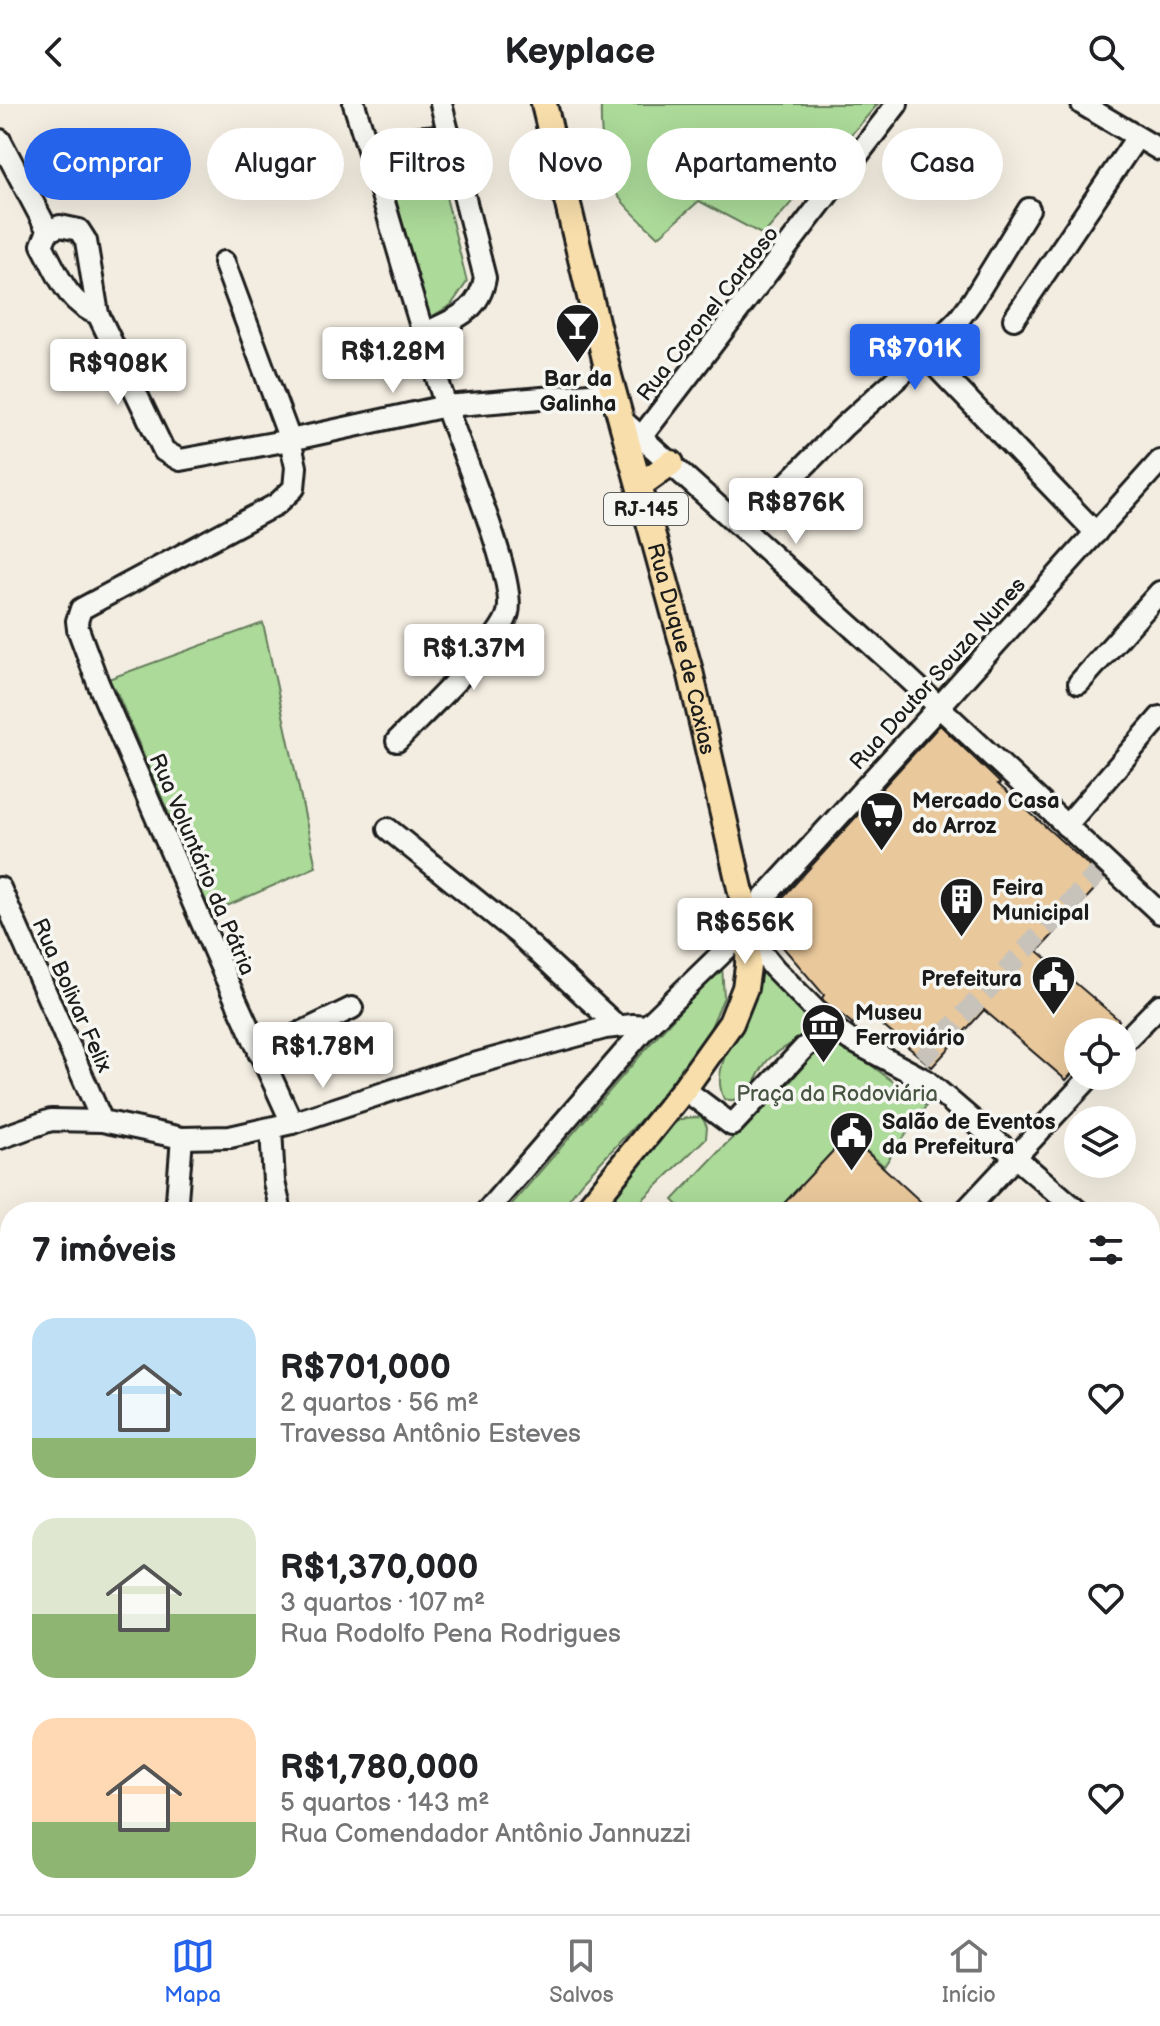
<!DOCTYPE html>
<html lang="pt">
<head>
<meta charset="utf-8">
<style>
	:root { --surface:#fff; --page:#f6f6f6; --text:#202124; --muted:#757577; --line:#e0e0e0; --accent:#2563eb }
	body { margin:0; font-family:"Balsamiq Sans",sans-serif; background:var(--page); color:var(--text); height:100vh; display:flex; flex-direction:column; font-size:30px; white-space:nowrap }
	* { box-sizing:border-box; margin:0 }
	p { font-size:26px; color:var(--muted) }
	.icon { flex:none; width:44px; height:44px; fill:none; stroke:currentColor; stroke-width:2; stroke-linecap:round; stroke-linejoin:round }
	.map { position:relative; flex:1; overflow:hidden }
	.sheet { position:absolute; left:0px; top:1098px; width:1160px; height:712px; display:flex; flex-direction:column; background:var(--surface); border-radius:32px 32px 0 0; box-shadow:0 8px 32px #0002 }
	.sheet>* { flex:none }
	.hud { position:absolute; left:24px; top:24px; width:1112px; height:72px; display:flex; gap:16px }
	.buttons { position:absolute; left:1064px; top:914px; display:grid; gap:16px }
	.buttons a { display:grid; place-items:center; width:72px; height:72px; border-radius:50%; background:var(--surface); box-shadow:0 8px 32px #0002; font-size:40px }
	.price { position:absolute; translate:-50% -68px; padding:0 18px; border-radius:8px; background:#fff; color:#222; font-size:26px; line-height:52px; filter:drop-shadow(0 2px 4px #0008) }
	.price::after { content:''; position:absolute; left:50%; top:48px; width:24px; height:18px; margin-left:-12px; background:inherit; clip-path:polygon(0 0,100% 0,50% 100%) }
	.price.current { background:var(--accent); color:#fff }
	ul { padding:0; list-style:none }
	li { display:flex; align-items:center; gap:24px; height:200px; padding:0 32px }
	li span { display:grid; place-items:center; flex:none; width:224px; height:160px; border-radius:24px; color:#555 }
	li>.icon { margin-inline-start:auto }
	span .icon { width:96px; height:96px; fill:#fffc; stroke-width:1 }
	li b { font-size:34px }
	h2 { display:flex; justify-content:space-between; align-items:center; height:96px; padding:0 32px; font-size:34px }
	.tag { padding:0 28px; border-radius:36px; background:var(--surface); box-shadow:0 8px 32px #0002; font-size:28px; line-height:72px }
	.tag.current { background:var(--accent); color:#fff }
	header { display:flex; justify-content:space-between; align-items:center; height:104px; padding:0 32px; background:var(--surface); font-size:36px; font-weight:700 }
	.tab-bar { display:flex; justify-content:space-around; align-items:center; height:112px; border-top:2px solid var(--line); background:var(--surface); font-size:22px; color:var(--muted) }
	.tab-bar a { display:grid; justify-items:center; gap:4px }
	.tab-bar .current { color:var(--accent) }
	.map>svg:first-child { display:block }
	.green { fill:#abda99; stroke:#647b5a; stroke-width:2 }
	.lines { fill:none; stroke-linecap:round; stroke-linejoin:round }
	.stream { stroke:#5f889a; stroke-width:5 }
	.building { fill:#e9c89b; stroke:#1c1c1c; stroke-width:2 }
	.minor-tunnel { stroke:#c8c3ba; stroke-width:20; stroke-dasharray:20 10; stroke-linecap:butt }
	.minor-casing { stroke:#1c1c1c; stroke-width:26 }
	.major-casing { stroke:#1c1c1c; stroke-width:30 }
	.minor { stroke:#f6f6f2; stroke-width:20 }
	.major { stroke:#f8deab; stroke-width:24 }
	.labels { text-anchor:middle; stroke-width:7; stroke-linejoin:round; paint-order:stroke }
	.shield { fill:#f6f6f2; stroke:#5d5d5c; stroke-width:2 }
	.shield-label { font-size:20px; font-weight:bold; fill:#1c1c1c }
	.street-label { font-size:22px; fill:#1c1c1c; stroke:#f6f6f2 }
	.poi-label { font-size:22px; font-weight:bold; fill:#1c1c1c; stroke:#f6f6f2; text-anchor:start }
	.park-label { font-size:22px; fill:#475542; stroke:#f6f6f2 }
</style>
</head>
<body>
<header><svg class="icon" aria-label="back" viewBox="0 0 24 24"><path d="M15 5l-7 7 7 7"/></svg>Keyplace<svg class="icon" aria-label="search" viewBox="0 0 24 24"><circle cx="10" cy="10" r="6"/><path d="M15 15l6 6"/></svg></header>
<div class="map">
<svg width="1160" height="1810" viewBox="0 0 1160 1810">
	<rect width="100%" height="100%" fill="#f3ede1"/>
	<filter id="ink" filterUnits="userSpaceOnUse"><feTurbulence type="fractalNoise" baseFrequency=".0125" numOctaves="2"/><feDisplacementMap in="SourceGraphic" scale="16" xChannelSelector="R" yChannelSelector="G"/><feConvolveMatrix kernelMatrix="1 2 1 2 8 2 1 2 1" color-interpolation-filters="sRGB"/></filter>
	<g filter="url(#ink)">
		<g class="green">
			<path d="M601,0H878L763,131L699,97L658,133C645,120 629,107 618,92C604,73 600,24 601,0Z"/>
			<polygon points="432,36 467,178 451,201 429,214 382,45"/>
			<polygon points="263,519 316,763 211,809 115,584 100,578"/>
			<polygon points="722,862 724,893 704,939 677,977 582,1078 559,1108 505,1108 657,932"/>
			<path d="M760,867L789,893L812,919C805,937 781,942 768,956C758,967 755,984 742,993C736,997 731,997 724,995C709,963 738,931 751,903C757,892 758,878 760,867Z"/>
			<polygon points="829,930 926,1002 884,1062 848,1031 776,1108 685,1108 673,1096 725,1041 783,987"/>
			<path d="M702,1013L707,1023L706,1034L630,1108H592C609,1088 661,1022 682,1015C688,1013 696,1013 702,1013Z"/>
			<polygon points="1160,1524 1160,1565 1150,1580 1150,1538"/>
			<polygon points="136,1800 317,1800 308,1810 127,1810"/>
			<polygon points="346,1800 715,1800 705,1810 627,1810 614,1803 608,1810 337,1810"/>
		</g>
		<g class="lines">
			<polyline class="stream" points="0,1769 10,1759"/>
		</g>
		<g class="building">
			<polygon points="940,621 1000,679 998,680 1104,775 1038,847 1119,916 1109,928 1078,928 1078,963 1066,976 984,906 932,963 864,906 853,920 824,897 822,894 824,891 764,821 763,815"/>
			<polygon points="848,1031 932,1108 776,1108"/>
		</g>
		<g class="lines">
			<polyline class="minor-tunnel" points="922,955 1098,769"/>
			<defs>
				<g id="minor">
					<path d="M354,0C386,100 413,202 446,302C459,342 517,475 508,509C501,537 420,613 397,637"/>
					<polyline points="1082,0 1160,46"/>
					<polyline points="0,36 48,127"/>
					<polyline points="366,38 450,31"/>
					<polyline points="224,158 290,336 296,363 294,384 277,400 81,505 77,517 78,525 98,579 224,870 292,1019"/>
					<path d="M98,210C67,200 57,168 42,141L48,127L60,122L79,126L86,137L98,210L164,347L180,356L290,336L446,302L614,288"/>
					<polyline points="1014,215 1137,33"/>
					<path d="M424,230C453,215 479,209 485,174L441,0"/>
					<polyline points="924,250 1096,429"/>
					<polyline points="622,316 892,559 1160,809"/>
					<polyline points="642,332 897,0"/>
					<polyline points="743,424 844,322 924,250 959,215 973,196 1029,105"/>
					<polyline points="1079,579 1160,488"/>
					<polyline points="1066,722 1160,613"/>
					<polyline points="388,725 518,830 616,921"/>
					<polyline points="0,784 102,1017"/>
					<polyline points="748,811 939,603 1160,357"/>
					<polyline points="749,833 774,864 831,922 850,936 927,977 1079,1108"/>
					<polyline points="1122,940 1160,901"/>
					<polyline points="259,949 352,904"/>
					<polyline points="684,985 732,1021 804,944 831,922"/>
					<polyline points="271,1025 274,1078 281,1108"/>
					<polyline points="0,1034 51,1016 102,1017 182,1034 230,1033 292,1019 463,963 605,924 633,921 647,922"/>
					<polyline points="176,1108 182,1034"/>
					<polyline points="486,1108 647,922 749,823"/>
					<polyline points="964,1108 1091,972"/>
					<polyline points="1150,1168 1160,1177"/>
					<polyline points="0,1390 10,1403"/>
					<polyline points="1150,1462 1160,1450"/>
					<polyline points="0,1528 10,1539"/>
					<polyline points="1150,1605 1160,1590"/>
					<polyline points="0,1647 10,1637"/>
					<polyline points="1020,1800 1027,1810"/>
					<polyline points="330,1810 339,1800"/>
					<polyline points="850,1810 858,1800"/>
					<polyline points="1156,1810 1151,1752 1160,1718"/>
				</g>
				<g id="major">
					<path id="s1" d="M544,0L609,272L690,567L749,823L748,863L745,884L731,919L684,985L585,1108"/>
					<polyline points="640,381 671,359"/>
					<polyline points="21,1810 30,1800"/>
				</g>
			</defs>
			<use href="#minor" class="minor-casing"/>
			<use href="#major" class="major-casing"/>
			<use href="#minor" class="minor"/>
			<use href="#major" class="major"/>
		</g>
	</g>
	<defs>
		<symbol id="bar-pin" viewBox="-11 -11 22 30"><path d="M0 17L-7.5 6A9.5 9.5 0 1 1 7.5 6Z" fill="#1c1c1c" stroke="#f6f6f2"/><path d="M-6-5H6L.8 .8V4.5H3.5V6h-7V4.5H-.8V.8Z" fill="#fff"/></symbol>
		<symbol id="supermarket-pin" viewBox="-11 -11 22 30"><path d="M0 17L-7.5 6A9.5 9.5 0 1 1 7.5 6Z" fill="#1c1c1c" stroke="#f6f6f2"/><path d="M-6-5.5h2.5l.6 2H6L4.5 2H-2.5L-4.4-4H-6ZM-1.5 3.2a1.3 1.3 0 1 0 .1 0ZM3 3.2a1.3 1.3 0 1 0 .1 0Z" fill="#fff"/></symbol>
		<symbol id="building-pin" viewBox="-11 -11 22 30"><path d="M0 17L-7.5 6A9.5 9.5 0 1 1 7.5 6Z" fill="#1c1c1c" stroke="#f6f6f2"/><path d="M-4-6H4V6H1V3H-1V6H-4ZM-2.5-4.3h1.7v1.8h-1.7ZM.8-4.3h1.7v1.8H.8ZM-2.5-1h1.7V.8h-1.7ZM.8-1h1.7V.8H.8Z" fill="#fff"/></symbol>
		<symbol id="civic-pin" viewBox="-11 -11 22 30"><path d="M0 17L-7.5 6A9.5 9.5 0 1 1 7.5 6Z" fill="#1c1c1c" stroke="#f6f6f2"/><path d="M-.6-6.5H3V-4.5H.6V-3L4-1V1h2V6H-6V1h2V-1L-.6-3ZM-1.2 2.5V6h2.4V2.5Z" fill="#fff"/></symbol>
		<symbol id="museum-pin" viewBox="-11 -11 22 30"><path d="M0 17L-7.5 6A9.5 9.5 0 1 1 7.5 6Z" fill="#1c1c1c" stroke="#f6f6f2"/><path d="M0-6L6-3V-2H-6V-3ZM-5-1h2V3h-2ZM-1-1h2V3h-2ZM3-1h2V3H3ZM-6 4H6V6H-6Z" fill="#fff"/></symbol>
	</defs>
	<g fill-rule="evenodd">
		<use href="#bar-pin" x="552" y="196" width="51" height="69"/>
		<use href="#supermarket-pin" x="856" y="684" width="51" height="69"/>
		<use href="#building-pin" x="936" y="770" width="51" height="69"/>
		<use href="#civic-pin" x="1028" y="848" width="51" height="69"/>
		<use href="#museum-pin" x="798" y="896" width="51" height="69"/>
		<use href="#civic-pin" x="826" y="1004" width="51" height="69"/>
	</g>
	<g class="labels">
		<rect class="shield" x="604" y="389" width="84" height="32" rx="6"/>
		<g class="shield-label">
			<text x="646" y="412">RJ-145</text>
		</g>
		<g class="street-label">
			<text transform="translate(707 209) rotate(-52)" y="8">Rua Coronel Cardoso</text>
			<text dy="8" stroke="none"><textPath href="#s1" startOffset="562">Rua Duque de Caxias</textPath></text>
			<text transform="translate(937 569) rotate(-48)" y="8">Rua Doutor Souza Nunes</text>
			<text transform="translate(203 760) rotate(67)" y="8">Rua Voluntário da Pátria</text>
			<text transform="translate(73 891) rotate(66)" y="8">Rua Bolivar Felix</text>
		</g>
		<g class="poi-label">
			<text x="578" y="282" text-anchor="middle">Bar da<tspan x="578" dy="25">Galinha</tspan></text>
			<text x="912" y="704">Mercado Casa<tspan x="912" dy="25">do Arroz</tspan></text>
			<text x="992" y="791">Feira<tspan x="992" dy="25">Municipal</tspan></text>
			<text x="1022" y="882" text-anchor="end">Prefeitura</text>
			<text x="855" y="916">Museu<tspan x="855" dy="25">Ferroviário</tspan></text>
			<text x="882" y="1025">Salão de Eventos<tspan x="882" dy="25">da Prefeitura</tspan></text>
		</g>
		<g class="park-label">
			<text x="837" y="997">Praça da Rodoviária</text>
		</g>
	</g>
</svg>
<div class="buttons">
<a><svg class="icon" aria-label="locate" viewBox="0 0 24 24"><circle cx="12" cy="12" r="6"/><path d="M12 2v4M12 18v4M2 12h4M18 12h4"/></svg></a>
<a><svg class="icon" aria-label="layers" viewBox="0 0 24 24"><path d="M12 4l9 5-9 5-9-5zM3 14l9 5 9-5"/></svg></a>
</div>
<b class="price current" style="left:915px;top:288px">R$701K</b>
<b class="price" style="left:393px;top:291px">R$1.28M</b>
<b class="price" style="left:118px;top:303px">R$908K</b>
<b class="price" style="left:796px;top:442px">R$876K</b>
<b class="price" style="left:474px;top:588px">R$1.37M</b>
<b class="price" style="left:745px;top:862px">R$656K</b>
<b class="price" style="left:323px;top:986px">R$1.78M</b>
<div class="hud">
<a class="tag current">Comprar</a>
<a class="tag">Alugar</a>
<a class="tag">Filtros</a>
<a class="tag">Novo</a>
<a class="tag">Apartamento</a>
<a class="tag">Casa</a>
</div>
<section class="sheet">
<h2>7 imóveis<svg class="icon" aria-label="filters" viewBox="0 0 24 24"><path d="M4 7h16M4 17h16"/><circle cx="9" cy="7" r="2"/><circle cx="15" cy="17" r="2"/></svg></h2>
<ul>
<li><span style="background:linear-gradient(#bfe0f5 75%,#8fb573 0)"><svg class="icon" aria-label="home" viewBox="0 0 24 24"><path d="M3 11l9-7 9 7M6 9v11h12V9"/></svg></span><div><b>R$701,000</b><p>2 quartos · 56 m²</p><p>Travessa Antônio Esteves</p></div><svg class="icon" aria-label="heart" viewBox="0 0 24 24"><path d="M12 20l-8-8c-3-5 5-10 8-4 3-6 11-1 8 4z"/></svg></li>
<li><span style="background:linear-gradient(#dfe7d0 60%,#8fb573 0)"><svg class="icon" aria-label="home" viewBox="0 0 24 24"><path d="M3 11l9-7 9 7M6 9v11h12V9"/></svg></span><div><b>R$1,370,000</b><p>3 quartos · 107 m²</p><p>Rua Rodolfo Pena Rodrigues</p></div><svg class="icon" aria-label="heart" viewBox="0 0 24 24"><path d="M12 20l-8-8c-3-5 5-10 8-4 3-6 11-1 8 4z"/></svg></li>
<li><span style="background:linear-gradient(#ffd9b3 65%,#8fb573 0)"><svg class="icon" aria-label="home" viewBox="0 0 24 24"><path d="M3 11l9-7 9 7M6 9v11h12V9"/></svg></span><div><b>R$1,780,000</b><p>5 quartos · 143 m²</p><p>Rua Comendador Antônio Jannuzzi</p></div><svg class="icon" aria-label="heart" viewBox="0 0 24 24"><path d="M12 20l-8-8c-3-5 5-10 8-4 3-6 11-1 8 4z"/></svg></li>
</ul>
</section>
</div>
<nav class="tab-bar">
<a class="current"><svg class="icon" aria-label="map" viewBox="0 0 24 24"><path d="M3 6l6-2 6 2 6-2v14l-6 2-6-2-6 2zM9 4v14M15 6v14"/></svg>Mapa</a>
<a><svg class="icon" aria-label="saved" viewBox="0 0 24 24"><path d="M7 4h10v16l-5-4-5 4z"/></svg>Salvos</a>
<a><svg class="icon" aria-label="home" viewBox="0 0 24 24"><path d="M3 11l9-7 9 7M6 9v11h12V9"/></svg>Início</a>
</nav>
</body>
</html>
